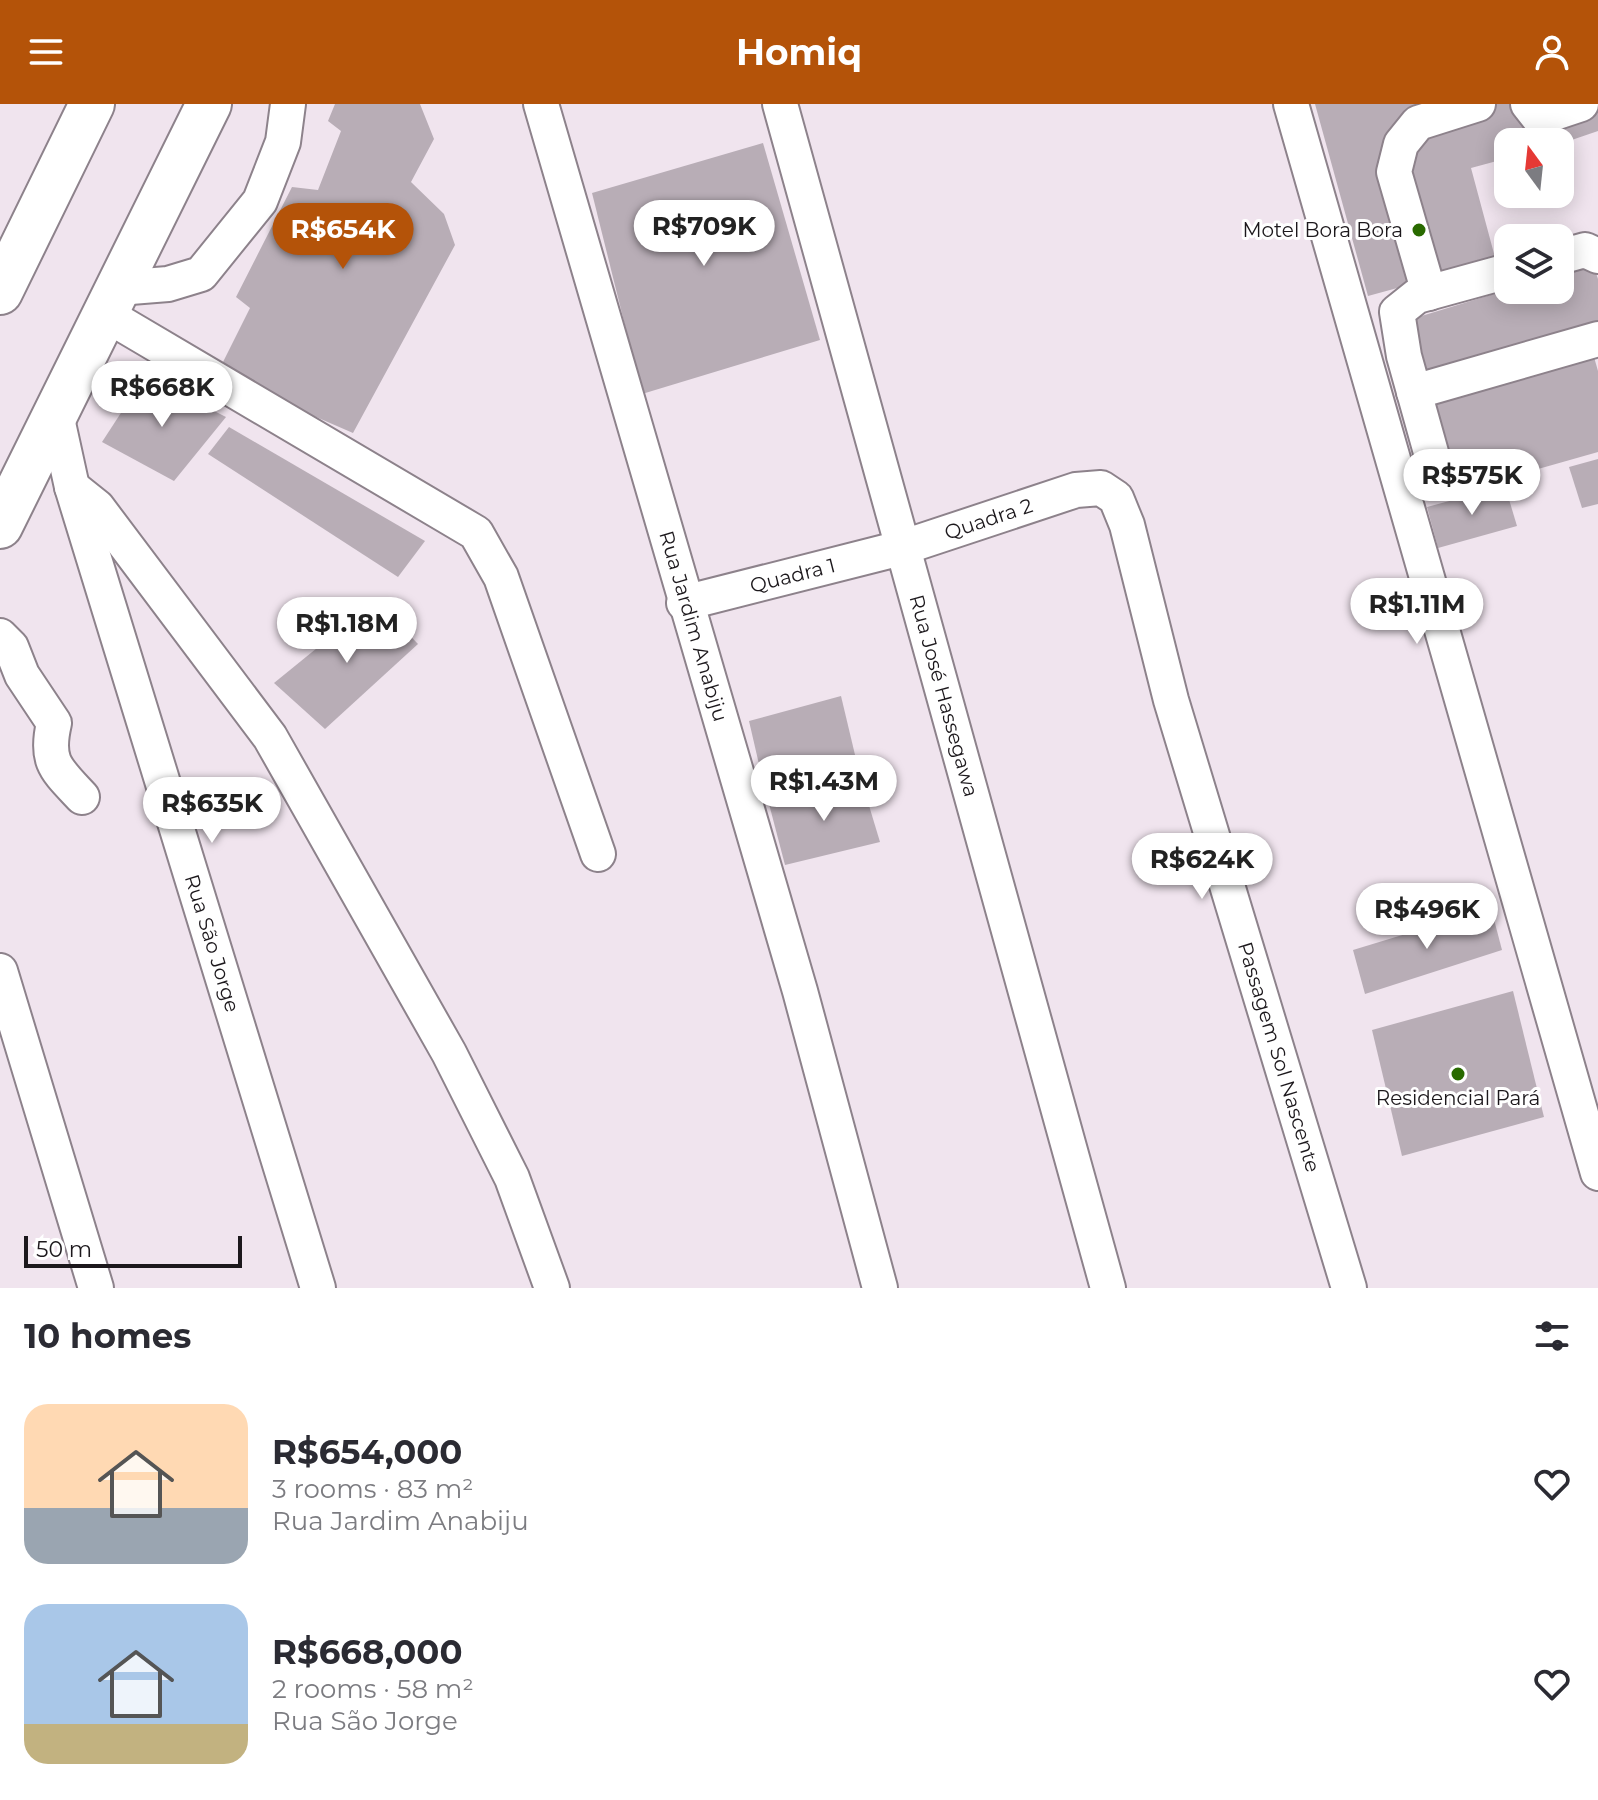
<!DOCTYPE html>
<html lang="en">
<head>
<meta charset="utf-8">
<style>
	:root { --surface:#fff; --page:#f2f2f3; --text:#2b2b33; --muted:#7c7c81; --accent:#b45309 }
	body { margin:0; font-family:Montserrat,sans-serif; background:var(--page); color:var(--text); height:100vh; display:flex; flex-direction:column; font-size:30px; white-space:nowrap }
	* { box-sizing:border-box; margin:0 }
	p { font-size:26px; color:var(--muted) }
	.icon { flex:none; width:44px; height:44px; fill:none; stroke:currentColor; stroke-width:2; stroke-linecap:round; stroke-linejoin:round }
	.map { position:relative; height:1184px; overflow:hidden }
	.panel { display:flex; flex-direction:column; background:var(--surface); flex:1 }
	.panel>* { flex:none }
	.needle { width:52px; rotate:345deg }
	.fabs { position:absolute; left:1494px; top:24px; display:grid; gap:16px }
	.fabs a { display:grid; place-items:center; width:80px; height:80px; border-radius:16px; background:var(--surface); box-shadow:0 4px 20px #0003; font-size:40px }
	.scale { position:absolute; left:24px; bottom:20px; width:218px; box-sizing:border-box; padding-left:8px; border:4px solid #1c181c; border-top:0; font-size:22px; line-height:28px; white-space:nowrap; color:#1c181c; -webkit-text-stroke:6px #fff; paint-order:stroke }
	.price { position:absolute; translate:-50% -68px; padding:0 18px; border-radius:28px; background:#fff; color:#222; font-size:26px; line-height:52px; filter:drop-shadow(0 2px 4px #0008) }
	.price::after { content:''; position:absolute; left:50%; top:48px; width:24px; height:18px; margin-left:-12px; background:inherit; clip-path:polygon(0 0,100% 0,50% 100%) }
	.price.active { background:var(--accent); color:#fff }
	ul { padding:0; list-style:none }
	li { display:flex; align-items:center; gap:24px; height:200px; padding:0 24px }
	li span { display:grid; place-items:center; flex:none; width:224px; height:160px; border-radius:24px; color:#555 }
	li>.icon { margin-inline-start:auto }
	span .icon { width:96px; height:96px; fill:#fffc; stroke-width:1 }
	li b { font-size:34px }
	h2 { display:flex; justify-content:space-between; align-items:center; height:96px; padding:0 24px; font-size:34px }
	header { display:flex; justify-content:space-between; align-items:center; height:104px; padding:0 24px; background:var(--accent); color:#fff; font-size:36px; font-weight:700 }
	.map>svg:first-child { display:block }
	.building { fill:#b8adb6 }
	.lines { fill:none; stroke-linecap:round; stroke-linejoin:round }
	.minor-casing { stroke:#8d828b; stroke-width:38 }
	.highway-casing { stroke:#8d828b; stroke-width:48 }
	.minor { stroke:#fff; stroke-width:34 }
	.highway { stroke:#fff; stroke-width:44 }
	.poi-dot { fill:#296a00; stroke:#fff; stroke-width:3 }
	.labels { text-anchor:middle; stroke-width:6; stroke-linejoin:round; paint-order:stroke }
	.poi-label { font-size:20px; fill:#1c181c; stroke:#fff; text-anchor:end }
	.street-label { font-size:20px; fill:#1c181c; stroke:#fff }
</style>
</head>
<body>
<header><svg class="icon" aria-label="menu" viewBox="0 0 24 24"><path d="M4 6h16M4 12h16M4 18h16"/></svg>Homiq<svg class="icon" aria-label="person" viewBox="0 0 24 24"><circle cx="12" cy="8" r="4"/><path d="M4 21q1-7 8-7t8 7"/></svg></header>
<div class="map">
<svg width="1598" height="1184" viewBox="0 0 1598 1184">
	<rect width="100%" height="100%" fill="#f0e4ee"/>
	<g class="building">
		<polygon points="335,0 420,0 434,35 411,78 444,110 455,141 353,329 217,270 250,204 236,193 292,83 318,86 341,27 328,17"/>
		<polygon points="1315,0 1598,0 1598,27 1560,40 1508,38 1508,54 1471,64 1496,157 1368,192"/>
		<polygon points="763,39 820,236 642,290 592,89"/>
		<polygon points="1593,160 1598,175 1598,222 1421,274 1405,217 1507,186 1560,186 1560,170"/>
		<polygon points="1592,246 1598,267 1598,348 1457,388 1430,295"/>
		<polygon points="145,272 226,313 174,377 102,338"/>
		<polygon points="229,323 425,437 398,473 208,350"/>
		<polygon points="1598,355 1598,400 1582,404 1569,363"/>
		<polygon points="1505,382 1517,422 1438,444 1427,403"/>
		<polygon points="376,496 418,540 325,625 274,579"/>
		<polygon points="841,592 856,655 764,682 749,617"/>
		<polygon points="861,675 880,738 785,761 769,700"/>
		<polygon points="1491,804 1502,846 1365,890 1353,846"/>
		<polygon points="1513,887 1544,1013 1402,1052 1372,926"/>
	</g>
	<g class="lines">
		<defs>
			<g id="minor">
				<path id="s1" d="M541,0L800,887L880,1184"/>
				<path id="s2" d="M780,0L1108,1184"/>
				<polyline points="1291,0 1598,1069"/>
				<polyline points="1528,0 1539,14 1581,0"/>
				<polyline points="1560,153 1585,146 1598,152"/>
				<polyline points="118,184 168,180 201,170 260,97 283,38 288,0"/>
				<polyline points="1429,189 1394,68 1401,40 1418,19 1478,0"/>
				<polyline points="105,210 476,429 501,473 598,750"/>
				<polyline points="1414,288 1598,235"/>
				<path id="s3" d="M56,310L72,383L318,1184"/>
				<polyline points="1437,370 1404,252 1397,208 1417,192 1508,167"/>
				<polyline points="72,383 97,403 270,633 449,949 512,1074 552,1184"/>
				<path id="s4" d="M684,499L901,444L1076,386L1101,384L1116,394L1127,421L1171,596L1349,1184"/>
				<path d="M0,532L11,543L22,571L54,619C45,658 56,665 82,693"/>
				<polyline points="0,867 96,1184"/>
			</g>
			<g id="highway">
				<polyline points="0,188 92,0"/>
				<polyline points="0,422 209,0"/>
			</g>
		</defs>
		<use href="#minor" class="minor-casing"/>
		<use href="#highway" class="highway-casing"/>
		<use href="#minor" class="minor"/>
		<use href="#highway" class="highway"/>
	</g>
	<g class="poi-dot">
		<circle cx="1419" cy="126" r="8"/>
		<circle cx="1458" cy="970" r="8"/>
	</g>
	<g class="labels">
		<g class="poi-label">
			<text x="1403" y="133">Motel Bora Bora</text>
			<text x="1458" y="1001" text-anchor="middle">Residencial Pará</text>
		</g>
		<g class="street-label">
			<text dy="7" stroke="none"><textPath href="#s4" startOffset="316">Quadra 2</textPath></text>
			<text dy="7" stroke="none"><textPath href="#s4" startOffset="112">Quadra 1</textPath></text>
			<text dy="7" stroke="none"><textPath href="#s1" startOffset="544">Rua Jardim Anabiju</textPath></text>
			<text dy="7" stroke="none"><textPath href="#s2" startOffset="614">Rua José Hassegawa</textPath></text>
			<text dy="7" stroke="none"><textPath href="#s3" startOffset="552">Rua São Jorge</textPath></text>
			<text dy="7" stroke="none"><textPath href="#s4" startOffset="1034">Passagem Sol Nascente</textPath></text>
		</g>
	</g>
</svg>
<div class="fabs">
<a><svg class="needle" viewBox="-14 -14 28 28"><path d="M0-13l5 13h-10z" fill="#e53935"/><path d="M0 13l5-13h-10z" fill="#7c7c81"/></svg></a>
<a><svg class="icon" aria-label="layers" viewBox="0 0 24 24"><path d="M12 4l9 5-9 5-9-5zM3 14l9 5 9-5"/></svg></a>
</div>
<div class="scale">50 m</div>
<b class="price" style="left:704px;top:164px">R$709K</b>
<b class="price active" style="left:343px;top:167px">R$654K</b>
<b class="price" style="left:162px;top:325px">R$668K</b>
<b class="price" style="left:1472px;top:413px">R$575K</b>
<b class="price" style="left:1417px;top:542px">R$1.11M</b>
<b class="price" style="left:347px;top:561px">R$1.18M</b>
<b class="price" style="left:824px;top:719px">R$1.43M</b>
<b class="price" style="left:212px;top:741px">R$635K</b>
<b class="price" style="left:1202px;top:797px">R$624K</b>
<b class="price" style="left:1427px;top:847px">R$496K</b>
</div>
<section class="panel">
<h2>10 homes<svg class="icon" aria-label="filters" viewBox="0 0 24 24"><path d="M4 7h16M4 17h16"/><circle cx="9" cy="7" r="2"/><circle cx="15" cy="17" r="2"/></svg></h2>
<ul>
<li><span style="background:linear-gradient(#ffd9b3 65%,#9aa5b1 0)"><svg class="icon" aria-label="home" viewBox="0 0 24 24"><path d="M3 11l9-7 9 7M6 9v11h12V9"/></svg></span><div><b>R$654,000</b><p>3 rooms · 83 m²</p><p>Rua Jardim Anabiju</p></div><svg class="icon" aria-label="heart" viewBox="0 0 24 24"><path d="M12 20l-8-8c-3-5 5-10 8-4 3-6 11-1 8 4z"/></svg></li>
<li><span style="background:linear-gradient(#a9c7e8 75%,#c2b280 0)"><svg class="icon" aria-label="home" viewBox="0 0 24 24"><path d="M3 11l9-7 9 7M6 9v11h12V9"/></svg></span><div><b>R$668,000</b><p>2 rooms · 58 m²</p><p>Rua São Jorge</p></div><svg class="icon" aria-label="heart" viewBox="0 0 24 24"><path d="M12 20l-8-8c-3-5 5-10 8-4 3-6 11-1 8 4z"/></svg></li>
</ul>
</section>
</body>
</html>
